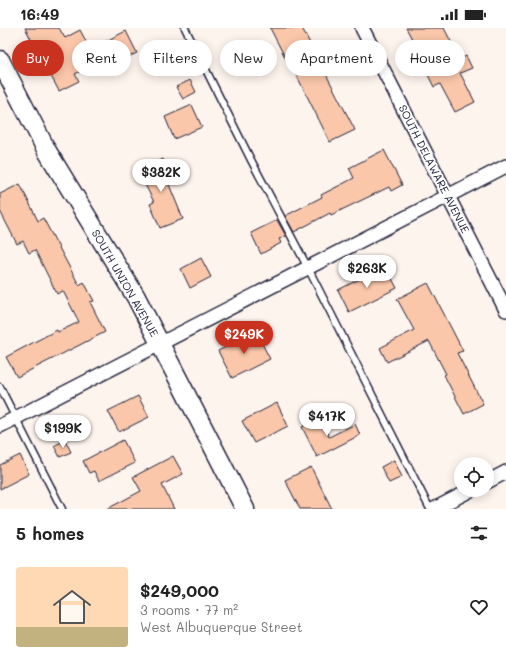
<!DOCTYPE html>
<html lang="en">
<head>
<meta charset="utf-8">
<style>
	:root { --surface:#fff; --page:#f2f2f2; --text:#222; --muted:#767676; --accent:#c8321e }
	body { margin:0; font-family:Mali,sans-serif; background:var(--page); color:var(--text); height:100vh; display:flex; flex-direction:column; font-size:15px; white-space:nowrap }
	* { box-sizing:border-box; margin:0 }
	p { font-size:13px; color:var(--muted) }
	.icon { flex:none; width:22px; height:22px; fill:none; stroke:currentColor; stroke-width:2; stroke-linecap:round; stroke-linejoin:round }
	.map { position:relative; height:481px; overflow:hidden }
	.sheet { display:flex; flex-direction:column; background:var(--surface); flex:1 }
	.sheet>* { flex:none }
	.top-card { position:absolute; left:12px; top:12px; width:482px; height:36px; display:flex; gap:8px }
	.controls { position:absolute; left:454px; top:429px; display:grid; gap:8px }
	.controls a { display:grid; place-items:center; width:40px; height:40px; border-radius:50%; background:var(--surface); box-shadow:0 2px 10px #0003; font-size:20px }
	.price { position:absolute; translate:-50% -34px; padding:0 9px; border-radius:14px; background:#fff; color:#222; font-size:13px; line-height:26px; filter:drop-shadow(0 1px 2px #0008) }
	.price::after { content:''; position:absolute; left:50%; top:24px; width:12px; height:9px; margin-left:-6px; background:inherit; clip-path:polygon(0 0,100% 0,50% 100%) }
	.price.selected { background:var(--accent); color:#fff }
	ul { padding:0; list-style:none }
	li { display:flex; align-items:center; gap:12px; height:100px; padding:0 16px }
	li span { display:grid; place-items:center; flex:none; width:112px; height:80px; border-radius:4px; color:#555 }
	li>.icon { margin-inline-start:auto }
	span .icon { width:48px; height:48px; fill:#fffc; stroke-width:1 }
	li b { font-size:17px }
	h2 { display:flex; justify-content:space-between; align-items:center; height:48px; padding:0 16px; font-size:17px }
	.tag { padding:0 14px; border-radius:18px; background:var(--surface); box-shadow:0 2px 10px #0003; font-size:14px; line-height:36px }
	.tag.selected { background:var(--accent); color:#fff }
	.status { display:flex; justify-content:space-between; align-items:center; height:28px; padding:0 20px; background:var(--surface); direction:ltr }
	.status svg { height:11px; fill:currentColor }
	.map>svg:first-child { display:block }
	.building { fill:#fac7aa; stroke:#22223b }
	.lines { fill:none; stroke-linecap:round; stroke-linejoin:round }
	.service-casing { stroke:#22223b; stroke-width:9 }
	.minor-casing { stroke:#22223b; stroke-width:16 }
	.secondary-casing { stroke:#22223b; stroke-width:21 }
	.service { stroke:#fff; stroke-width:6 }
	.minor { stroke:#fff; stroke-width:13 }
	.secondary { stroke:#fff; stroke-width:18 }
	.labels { text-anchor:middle; stroke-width:3; stroke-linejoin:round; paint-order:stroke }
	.street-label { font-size:11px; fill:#22223b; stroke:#fff }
</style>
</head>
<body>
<div class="status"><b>16:49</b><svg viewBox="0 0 49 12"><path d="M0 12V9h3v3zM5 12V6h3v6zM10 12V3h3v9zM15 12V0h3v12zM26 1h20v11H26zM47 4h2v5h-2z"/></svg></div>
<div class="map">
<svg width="506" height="481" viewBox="0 0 506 481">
	<rect width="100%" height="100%" fill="#fef4ee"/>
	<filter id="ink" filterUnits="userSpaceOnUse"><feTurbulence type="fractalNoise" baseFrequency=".025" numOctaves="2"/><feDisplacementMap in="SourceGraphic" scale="8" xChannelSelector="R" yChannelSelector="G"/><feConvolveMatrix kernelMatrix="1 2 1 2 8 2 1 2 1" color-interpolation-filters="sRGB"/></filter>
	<g filter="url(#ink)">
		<g class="building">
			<polygon points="25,0 59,0 65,10 80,2 90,21 126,3 137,25 118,34 114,26 75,46 79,53 59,63"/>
			<polygon points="270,0 302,0 355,102 330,114 292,38 290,39"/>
			<polygon points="406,0 444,0 460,31 466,28 472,40 460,45 475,74 455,84 440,56 434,59 423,37 426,36"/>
			<polygon points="190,52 196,64 183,71 176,59"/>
			<polygon points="192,77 202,99 174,111 165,89"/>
			<polygon points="384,122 402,157 391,163 389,159 331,187 330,185 294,204 285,188 322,169 321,167 354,150 349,140"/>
			<polygon points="163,131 173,151 168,154 183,191 160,200 150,176 154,174 138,143"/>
			<polygon points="20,156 38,193 43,190 79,257 84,254 94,273 90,274 105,304 17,349 6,329 57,302 58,304 79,294 63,263 57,266 35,222 29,225 23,213 17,216 0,183 0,166"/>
			<polygon points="277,192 286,208 279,211 281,215 261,226 251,205"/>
			<polygon points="201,230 211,249 190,260 181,241"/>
			<polygon points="385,238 397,260 349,284 338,262"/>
			<polygon points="428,255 463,323 457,325 483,376 464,386 444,347 446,346 429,313 387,334 380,320 414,302 397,271"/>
			<polygon points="256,304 270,331 232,350 218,323"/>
			<polygon points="138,368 149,389 119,404 108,383"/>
			<polygon points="277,375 288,398 254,415 242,393"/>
			<polygon points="320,389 329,409 355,396 360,407 317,429 302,399"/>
			<polygon points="65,412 71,424 60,429 54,418"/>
			<polygon points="123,412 135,435 99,453 94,443 89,445 83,433"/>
			<polygon points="20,427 29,446 0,461 0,437"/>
			<polygon points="173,428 183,446 162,457 174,481 107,481 141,463 133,449"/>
			<polygon points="394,432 402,449 389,455 381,439"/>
			<polygon points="311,439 332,481 300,481 285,452"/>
		</g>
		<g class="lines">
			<defs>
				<g id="service">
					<polyline points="185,0 251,132 308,240 430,481"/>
					<polyline points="0,359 62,481"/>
				</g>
				<g id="minor">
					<polyline points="362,0 506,282"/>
					<polyline points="0,398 506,138"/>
					<polyline points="487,454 506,444"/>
					<polyline points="434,481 471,462"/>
				</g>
				<polyline id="secondary" points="0,32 47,123 136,269 245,481"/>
			</defs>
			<use href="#service" class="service-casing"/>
			<use href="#minor" class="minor-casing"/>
			<use href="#secondary" class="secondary-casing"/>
			<use href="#service" class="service"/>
			<use href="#minor" class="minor"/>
			<use href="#secondary" class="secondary"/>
		</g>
	</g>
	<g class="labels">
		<g class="street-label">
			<text transform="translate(434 141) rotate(63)" y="4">SOUTH DELAWARE AVENUE</text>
			<text transform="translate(125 255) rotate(60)" y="4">SOUTH UNION AVENUE</text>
		</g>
	</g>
</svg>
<div class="controls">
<a><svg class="icon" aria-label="locate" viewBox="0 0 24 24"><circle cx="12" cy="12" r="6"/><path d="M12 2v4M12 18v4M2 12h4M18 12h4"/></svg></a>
</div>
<b class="price" style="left:161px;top:165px">$382K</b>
<b class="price" style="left:367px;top:261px">$263K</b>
<b class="price selected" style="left:244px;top:327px">$249K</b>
<b class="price" style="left:327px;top:409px">$417K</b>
<b class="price" style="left:63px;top:421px">$199K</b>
<div class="top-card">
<a class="tag selected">Buy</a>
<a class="tag">Rent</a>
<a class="tag">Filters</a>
<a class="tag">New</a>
<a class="tag">Apartment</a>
<a class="tag">House</a>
</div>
</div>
<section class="sheet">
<h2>5 homes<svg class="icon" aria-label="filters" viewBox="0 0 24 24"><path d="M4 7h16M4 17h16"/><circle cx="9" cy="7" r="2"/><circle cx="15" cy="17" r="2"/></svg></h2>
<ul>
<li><span style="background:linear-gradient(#ffd9b3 75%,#c2b280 0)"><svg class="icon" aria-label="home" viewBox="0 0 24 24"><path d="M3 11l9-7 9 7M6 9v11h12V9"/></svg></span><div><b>$249,000</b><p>3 rooms · 77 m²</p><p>West Albuquerque Street</p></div><svg class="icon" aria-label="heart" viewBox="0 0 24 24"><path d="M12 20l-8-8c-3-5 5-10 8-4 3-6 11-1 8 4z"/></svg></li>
</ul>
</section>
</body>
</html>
